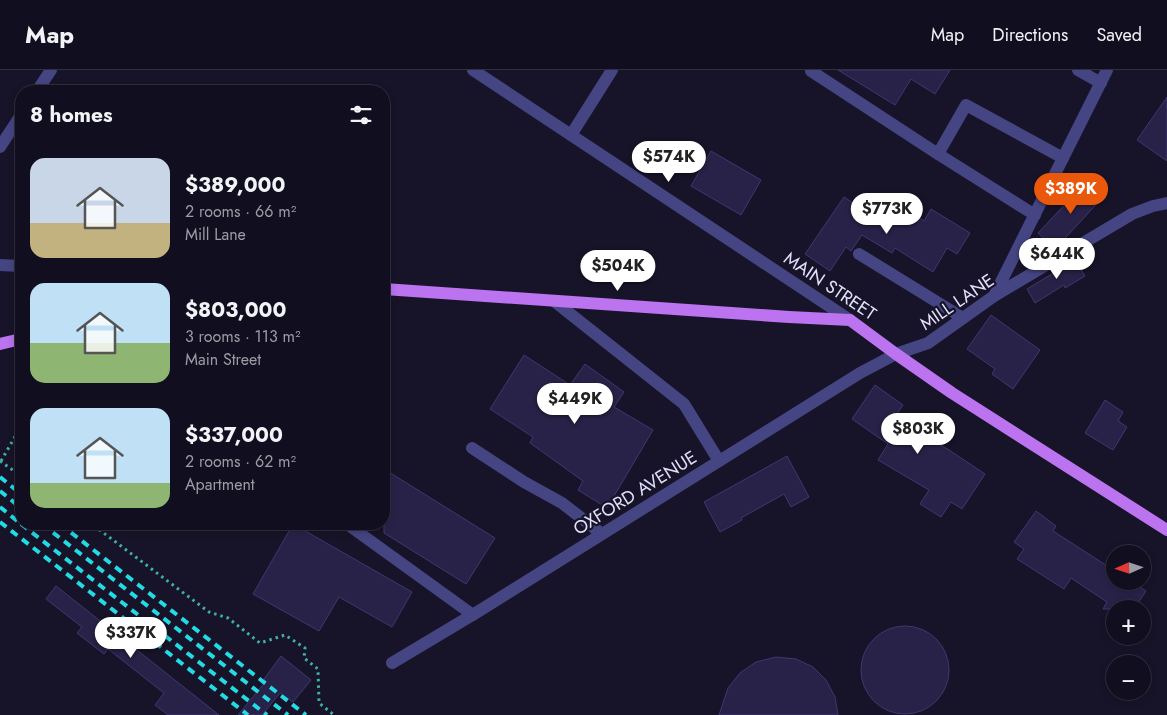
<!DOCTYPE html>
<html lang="en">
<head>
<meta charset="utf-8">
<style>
	:root { --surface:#110f1f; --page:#1a1828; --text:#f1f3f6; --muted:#9c9ca4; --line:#302f3d; --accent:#ea580c }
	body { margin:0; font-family:Jost,sans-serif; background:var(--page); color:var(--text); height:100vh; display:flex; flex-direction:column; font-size:19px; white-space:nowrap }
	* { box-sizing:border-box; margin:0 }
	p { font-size:16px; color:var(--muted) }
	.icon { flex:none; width:28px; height:28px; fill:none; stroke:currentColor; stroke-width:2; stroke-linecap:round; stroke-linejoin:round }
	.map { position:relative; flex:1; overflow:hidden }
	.panel { position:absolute; left:15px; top:15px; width:375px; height:445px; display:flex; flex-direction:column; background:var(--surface); border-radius:20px; box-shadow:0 2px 8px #0003,0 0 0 1px var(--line) }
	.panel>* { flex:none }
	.needle { width:32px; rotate:267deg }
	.buttons { position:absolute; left:1106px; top:475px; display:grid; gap:10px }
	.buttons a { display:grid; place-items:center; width:45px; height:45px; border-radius:50%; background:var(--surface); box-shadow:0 2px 8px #0003,0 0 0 1px var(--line); font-size:25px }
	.price { position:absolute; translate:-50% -42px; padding:0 11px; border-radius:18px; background:#fff; color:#222; font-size:16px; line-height:32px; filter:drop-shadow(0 1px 2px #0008) }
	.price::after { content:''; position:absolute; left:50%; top:30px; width:15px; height:11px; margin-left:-8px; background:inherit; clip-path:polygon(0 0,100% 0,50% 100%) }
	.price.on { background:var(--accent); color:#fff }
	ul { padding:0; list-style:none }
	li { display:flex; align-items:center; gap:15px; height:125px; padding:0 15px }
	li span { display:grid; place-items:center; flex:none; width:140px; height:100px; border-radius:15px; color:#555 }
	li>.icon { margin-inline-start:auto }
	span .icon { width:60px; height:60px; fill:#fffc; stroke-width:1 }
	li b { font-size:21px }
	h2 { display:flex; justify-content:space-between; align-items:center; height:60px; padding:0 15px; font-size:21px }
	header { display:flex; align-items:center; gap:30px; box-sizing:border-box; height:70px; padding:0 25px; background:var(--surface); border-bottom:1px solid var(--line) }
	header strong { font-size:24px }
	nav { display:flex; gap:28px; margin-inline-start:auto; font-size:18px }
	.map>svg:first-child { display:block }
	.building { fill:#282248; stroke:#403771 }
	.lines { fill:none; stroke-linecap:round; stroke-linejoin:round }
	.path { stroke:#3fb0a4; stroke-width:3; stroke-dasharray:2.5 4; stroke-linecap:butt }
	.minor { stroke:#454583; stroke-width:12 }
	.major { stroke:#bb73ef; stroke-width:12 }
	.rail { stroke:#22dbe5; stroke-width:4; stroke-dasharray:8 6; stroke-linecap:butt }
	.labels { text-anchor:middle; stroke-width:4.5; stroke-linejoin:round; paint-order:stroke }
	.street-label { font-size:18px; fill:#e2e0fb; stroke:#171429 }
</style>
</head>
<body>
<header>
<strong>Map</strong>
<nav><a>Map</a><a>Directions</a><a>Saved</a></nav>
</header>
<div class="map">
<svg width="1167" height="645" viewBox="0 0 1167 645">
	<rect width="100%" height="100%" fill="#171429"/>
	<g class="building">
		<polygon points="838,0 950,0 935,24 911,9 895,35"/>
		<polygon points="1167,27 1167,91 1137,70"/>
		<polygon points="711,81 761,110 741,145 691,116"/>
		<polygon points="1088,110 1104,126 1055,179 1038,163"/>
		<polygon points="844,127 884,154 896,134 924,151 931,139 970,163 957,184 947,178 933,202 895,178 892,183 862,165 851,181 846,177 830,201 805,184"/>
		<polygon points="1074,188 1085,206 1065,218 1064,215 1035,233 1027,219 1055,202 1054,200"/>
		<polygon points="991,245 1040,280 1013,319 992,304 995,299 967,279"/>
		<polygon points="524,285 570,315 585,294 624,322 614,337 653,360 607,438 578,420 583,411 530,373 533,367 490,339"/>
		<polygon points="875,315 903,335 894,348 949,380 985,404 962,439 951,432 941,447 920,434 929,420 878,390 888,374 852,349"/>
		<polygon points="1105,330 1123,342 1118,351 1127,357 1113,380 1085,363"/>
		<polygon points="787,386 809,427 791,437 784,424 741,448 742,450 720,462 704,432"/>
		<polygon points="384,399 495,468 466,514 384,463"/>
		<polygon points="1036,441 1056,456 1053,461 1115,501 1115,511 1131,511 1146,521 1134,539 1103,539 1107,532 1071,508 1064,519 1017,489 1024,479 1014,472"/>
		<polygon points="293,454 412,522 392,557 339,527 319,561 253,524"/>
		<polygon points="56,516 219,645 168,645 155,635 164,623 108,579 104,584 77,563 82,557 46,529"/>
		<circle cx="905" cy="600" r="44"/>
		<polygon points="281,586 311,610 293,632 280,623 262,645 238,645 266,611 264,609"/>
		<polygon points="776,587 796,589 813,597 826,610 835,627 838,645 719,645 728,618 740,603 756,592"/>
	</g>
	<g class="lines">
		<g class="path">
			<polyline points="0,391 21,406"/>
			<polyline points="1,391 16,365"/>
			<polyline points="98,454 97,458 209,542 228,548 260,573 285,565 305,578 304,588 318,599 319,633 334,645"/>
		</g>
		<g class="minor">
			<polyline points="473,0 850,250"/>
			<polyline points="812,0 811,1 938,84 966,35 1063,88"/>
			<polyline points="1078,0 1101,13"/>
			<polyline points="37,21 51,0"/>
			<polyline points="571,65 612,0"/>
			<polyline points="0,77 21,45"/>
			<polyline points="938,84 1035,145"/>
			<polyline points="859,184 963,248"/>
			<polyline points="0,195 21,196"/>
			<polyline points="994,226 1107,0"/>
			<polyline points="554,231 684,334 719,391"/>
			<polyline points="21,343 20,344 21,345"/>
			<polyline points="472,378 524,412 562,433 602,464"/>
			<polyline points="347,454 473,545"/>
			<polyline points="392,593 479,541 860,303 896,284 928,273 994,226 1132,144 1153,136 1167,133"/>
		</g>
		<g class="major">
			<polyline points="384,219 789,247 850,250 896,284 952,323 1167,460"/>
			<polyline points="0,274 21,269"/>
		</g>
		<g class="rail">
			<polyline points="0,407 21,424"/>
			<polyline points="0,421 21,438"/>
			<polyline points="0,437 21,454"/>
			<polyline points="0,452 248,645"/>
			<polyline points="21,454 267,645"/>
			<polyline points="42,454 288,645"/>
			<polyline points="60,454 306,645"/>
		</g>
	</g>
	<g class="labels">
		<g class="street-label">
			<text transform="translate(830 216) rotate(34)" y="6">MAIN STREET</text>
			<text transform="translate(957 232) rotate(-34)" y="6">MILL LANE</text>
			<text transform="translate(635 423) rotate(-32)" y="6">OXFORD AVENUE</text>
		</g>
	</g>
</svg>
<div class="buttons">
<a><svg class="needle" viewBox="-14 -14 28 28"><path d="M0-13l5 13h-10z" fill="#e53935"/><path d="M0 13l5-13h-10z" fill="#9c9ca4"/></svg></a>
<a>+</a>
<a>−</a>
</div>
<b class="price" style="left:669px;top:113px">$574K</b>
<b class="price on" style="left:1071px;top:145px">$389K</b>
<b class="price" style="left:887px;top:165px">$773K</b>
<b class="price" style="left:1057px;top:210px">$644K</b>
<b class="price" style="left:618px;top:222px">$504K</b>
<b class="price" style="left:575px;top:355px">$449K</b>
<b class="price" style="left:918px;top:385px">$803K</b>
<b class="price" style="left:131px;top:589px">$337K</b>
<section class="panel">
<h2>8 homes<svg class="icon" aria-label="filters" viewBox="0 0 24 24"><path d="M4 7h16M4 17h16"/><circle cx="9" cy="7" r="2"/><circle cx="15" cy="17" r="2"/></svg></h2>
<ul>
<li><span style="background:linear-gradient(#c9d6e8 65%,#c2b280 0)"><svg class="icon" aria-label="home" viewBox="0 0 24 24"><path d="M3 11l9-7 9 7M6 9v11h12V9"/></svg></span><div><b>$389,000</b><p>2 rooms · 66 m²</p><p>Mill Lane</p></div></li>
<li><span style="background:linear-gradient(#bfe0f5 60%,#8fb573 0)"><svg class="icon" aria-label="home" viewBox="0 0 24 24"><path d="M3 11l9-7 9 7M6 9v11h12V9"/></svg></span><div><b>$803,000</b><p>3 rooms · 113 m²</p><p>Main Street</p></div></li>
<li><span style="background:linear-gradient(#bfe0f5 75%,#8fb573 0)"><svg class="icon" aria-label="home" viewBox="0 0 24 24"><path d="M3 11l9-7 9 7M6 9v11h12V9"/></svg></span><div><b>$337,000</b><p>2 rooms · 62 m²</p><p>Apartment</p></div></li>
</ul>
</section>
</div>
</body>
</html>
